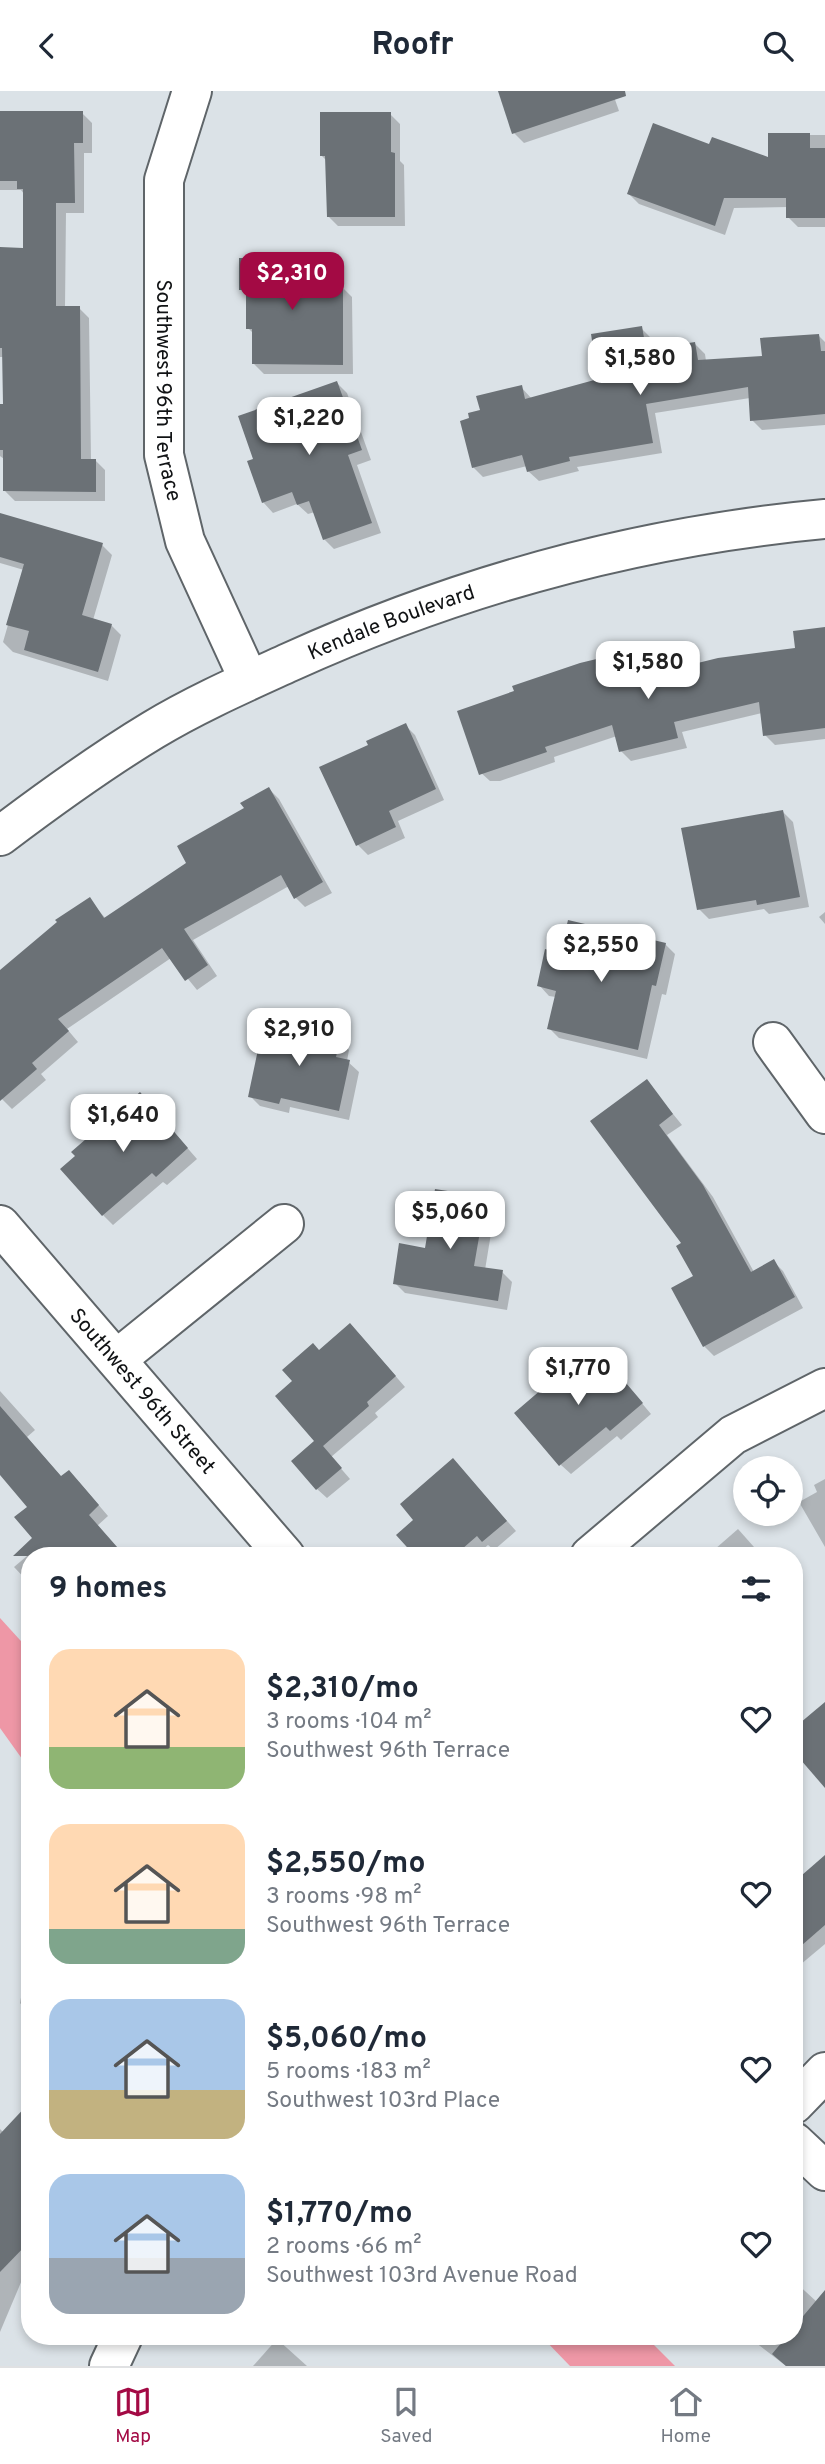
<!DOCTYPE html>
<html lang="en">
<head>
<meta charset="utf-8">
<style>
	:root { --surface:#fff; --page:#f2f2f3; --text:#1f2937; --muted:#747a83; --line:#e0e1e3; --accent:#a30a44 }
	body { margin:0; font-family:Overpass,sans-serif; background:var(--page); color:var(--text); height:100vh; display:flex; flex-direction:column; font-size:26px; white-space:nowrap }
	* { box-sizing:border-box; margin:0 }
	p { font-size:23px; color:var(--muted) }
	.icon { flex:none; width:38px; height:38px; fill:none; stroke:currentColor; stroke-width:2; stroke-linecap:round; stroke-linejoin:round }
	.map { position:relative; flex:1; overflow:hidden }
	.sheet { position:absolute; left:21px; top:1456px; width:782px; height:798px; display:flex; flex-direction:column; background:var(--surface); border-radius:28px; box-shadow:0 4px 10px #0003 }
	.sheet>* { flex:none }
	.controls { position:absolute; left:733px; top:1365px; display:grid; gap:14px }
	.controls a { display:grid; place-items:center; width:70px; height:70px; border-radius:50%; background:var(--surface); box-shadow:0 4px 10px #0003; font-size:35px }
	.price { position:absolute; translate:-50% -60px; padding:0 16px; border-radius:14px; background:#fff; color:#222; font-size:23px; line-height:46px; filter:drop-shadow(0 2px 4px #0008) }
	.price::after { content:''; position:absolute; left:50%; top:42px; width:21px; height:16px; margin-left:-10px; background:inherit; clip-path:polygon(0 0,100% 0,50% 100%) }
	.price.current { background:var(--accent); color:#fff }
	ul { padding:0; list-style:none }
	li { display:flex; align-items:center; gap:21px; height:175px; padding:0 28px }
	li span { display:grid; place-items:center; flex:none; width:196px; height:140px; border-radius:21px; color:#555 }
	li>.icon { margin-inline-start:auto }
	span .icon { width:84px; height:84px; fill:#fffc; stroke-width:1 }
	li b { font-size:30px }
	h2 { display:flex; justify-content:space-between; align-items:center; height:84px; padding:0 28px; font-size:30px }
	header { display:flex; justify-content:space-between; align-items:center; height:91px; padding:0 28px; background:var(--surface); font-size:32px; font-weight:700 }
	.tab-bar { display:flex; justify-content:space-around; align-items:center; height:98px; border-top:2px solid var(--line); background:var(--surface); font-size:19px; color:var(--muted) }
	.tab-bar a { display:grid; justify-items:center; gap:4px }
	.tab-bar .current { color:var(--accent) }
	.map>svg:first-child { display:block }
	.water { fill:#ee97a6 }
	.shadow { fill:#0003 }
	.building { fill:#6b7176 }
	.lines { fill:none; stroke-linecap:round; stroke-linejoin:round }
	.minor-casing { stroke:#5f6569; stroke-width:42 }
	.minor { stroke:#fff; stroke-width:38 }
	.labels { text-anchor:middle; stroke-width:5; stroke-linejoin:round; paint-order:stroke }
	.street-label { font-size:21px; fill:#101214; stroke:#dbe2e7 }
</style>
</head>
<body>
<header><svg class="icon" aria-label="back" viewBox="0 0 24 24"><path d="M15 5l-7 7 7 7"/></svg>Roofr<svg class="icon" aria-label="search" viewBox="0 0 24 24"><circle cx="10" cy="10" r="6"/><path d="M15 15l6 6"/></svg></header>
<div class="map">
<svg width="825" height="2275" viewBox="0 0 825 2275">
	<rect width="100%" height="100%" fill="#dbe2e7"/>
	<g class="water">
		<polygon points="0,1527 30,1560 30,1679 0,1637"/>
		<polygon points="541,2245 645,2245 675,2275 570,2275"/>
	</g>
	<g class="shadow">
		<polygon points="500,0 612,0 619,20 524,52 514,42"/>
		<polygon points="82,22 92,32 92,62 84,62 84,122 66,122 65,217 79,217 89,227 91,369 95,369 105,379 105,410 15,410 5,400 4,368 0,365 0,315 5,315 4,266 0,266 0,158 25,158 24,103 21,99 0,99 0,52"/>
		<polygon points="390,23 400,33 400,70 404,74 405,135 338,135 328,125 327,70 321,64"/>
		<polygon points="770,44 825,44 825,136 798,136 788,126 788,116 734,117 725,144 639,113 629,103 710,55 770,69"/>
		<polygon points="320,169 330,179 330,196 342,196 352,206 353,283 264,283 254,273 254,243 248,237 248,206 241,199"/>
		<polygon points="641,237 651,247 654,260 695,253 705,263 706,270 763,267 819,245 825,251 825,334 762,339 752,329 750,307 655,322 662,362 577,376 579,380 539,390 528,380 527,375 483,386 473,376 482,321 521,296 532,308 600,290"/>
		<polygon points="337,292 347,302 371,369 357,374 381,442 334,458 324,448 315,421 308,423 297,413 273,422 263,411 256,369"/>
		<polygon points="0,424 102,454 112,464 93,529 111,534 121,544 108,590 13,561 3,551 24,479 0,472"/>
		<polygon points="825,538 825,648 775,654 765,644 762,622 682,641 687,657 631,670 621,660 617,645 554,666 555,671 500,690 490,690 479,680 638,560 648,570 652,585 797,559"/>
		<polygon points="405,634 415,644 444,709 398,730 405,747 368,764 358,754 370,655"/>
		<polygon points="269,698 279,708 332,802 305,816 295,806 289,795 193,849 217,885 197,899 171,867 67,938 78,951 41,983 46,989 12,1018 0,1006 0,881 89,808 106,828 188,772"/>
		<polygon points="783,721 793,731 809,816 769,823 764,818 709,828 699,818"/>
		<polygon points="825,821 825,833 819,826"/>
		<polygon points="665,853 675,863 666,904 662,903 647,968 559,947 549,937 556,906 549,905 539,894 562,864"/>
		<polygon points="339,949 349,959 347,970 359,981 349,1029 290,1016 289,1022 260,1015 250,1005"/>
		<polygon points="646,990 682,1034 667,1044 713,1106 754,1181 773,1170 783,1180 803,1217 714,1265 704,1255 695,1186 684,1152"/>
		<polygon points="150,1014 197,1068 167,1094 163,1091 113,1134 103,1124"/>
		<polygon points="485,1107 495,1118 485,1179 502,1181 512,1191 507,1219 405,1202 395,1192 427,1159"/>
		<polygon points="360,1244 405,1296 375,1322 378,1326 331,1366 350,1388 327,1407 317,1398 316,1350 294,1290 319,1261"/>
		<polygon points="607,1271 651,1323 621,1349 617,1345 571,1383 561,1374 567,1286"/>
		<polygon points="0,1300 35,1339 27,1346 62,1387 79,1391 108,1425 97,1435 30,1465 30,1493 14,1476 27,1465 34,1447 29,1416 0,1382"/>
		<polygon points="462,1379 516,1440 494,1459 488,1454 475,1465 417,1465"/>
		<polygon points="825,1388 825,1456 799,1411 817,1401 814,1394"/>
		<polygon points="738,1438 762,1465 707,1465"/>
		<polygon points="825,1788 825,1853 794,1879 794,1793"/>
		<polygon points="26,1881 30,1882 30,1918 24,1917 20,1912"/>
		<polygon points="30,2030 30,2170 0,2241 0,2038 4,2042"/>
		<polygon points="794,2190 817,2211 825,2210 825,2275 786,2275 747,2245 794,2245"/>
		<polygon points="277,2248 307,2275 253,2275"/>
	</g>
	<g class="building">
		<polygon points="498,0 625,0 626,5 512,43"/>
		<polygon points="0,20 83,20 83,52 74,52 75,112 56,112 56,215 80,215 81,368 96,368 96,401 3,400 3,359 0,359 0,313 3,313 2,257 0,257 0,156 23,157 23,98 17,98 17,90 0,90"/>
		<polygon points="320,21 391,21 391,61 395,62 395,126 327,126 325,65 320,65"/>
		<polygon points="653,32 709,53 712,46 768,66 768,42 810,42 810,57 825,57 825,127 786,127 786,107 724,107 715,135 627,103"/>
		<polygon points="239,167 321,167 321,194 343,195 343,274 252,273 252,238 246,238 246,199 239,199"/>
		<polygon points="642,235 646,259 695,251 698,269 762,265 760,247 819,243 821,260 825,260 825,323 750,330 748,296 646,313 653,352 569,366 570,370 527,381 522,364 472,377 460,330 469,327 468,322 480,319 476,305 522,294 525,308 598,288 591,243"/>
		<polygon points="337,290 362,359 348,364 372,432 323,449 309,410 297,414 292,401 262,412 247,370 253,368 238,325"/>
		<polygon points="0,422 103,452 82,524 112,533 98,581 24,559 29,540 6,534 24,473 0,466"/>
		<polygon points="825,536 825,637 763,645 759,611 674,631 678,647 619,661 612,634 545,656 547,661 479,684 457,620 514,600 512,595 580,572 638,558 645,585 718,567 795,557 793,540"/>
		<polygon points="406,632 436,698 389,720 396,736 356,755 319,676 368,654 366,650"/>
		<polygon points="269,696 323,791 294,808 281,784 184,838 208,874 185,890 162,857 58,928 69,940 32,972 37,978 0,1010 0,879 57,831 55,829 90,806 104,827 186,772 177,755 244,717 240,712"/>
		<polygon points="783,719 800,806 757,814 756,809 697,819 681,737"/>
		<polygon points="568,829 666,852 656,895 652,894 638,959 547,938 556,900 537,895 545,858 560,862"/>
		<polygon points="264,930 340,947 336,966 350,969 339,1020 281,1007 279,1013 248,1006"/>
		<polygon points="647,988 673,1023 659,1034 703,1094 751,1181 774,1168 795,1206 703,1256 671,1197 693,1185 676,1155 681,1152 590,1030"/>
		<polygon points="140,1001 188,1057 156,1086 152,1082 102,1125 60,1078 75,1065 71,1061"/>
		<polygon points="435,1098 486,1106 474,1175 503,1179 498,1210 393,1193 399,1152 425,1157"/>
		<polygon points="350,1232 396,1285 367,1311 369,1315 323,1355 342,1377 316,1399 291,1370 314,1350 275,1305 292,1290 282,1279 313,1252 319,1259"/>
		<polygon points="597,1258 643,1312 610,1340 606,1336 559,1375 514,1322 563,1280 567,1284"/>
		<polygon points="0,1315 61,1385 69,1379 99,1414 89,1424 125,1465 13,1465 32,1447 14,1426 27,1416 0,1384"/>
		<polygon points="453,1367 507,1430 482,1451 477,1445 454,1465 415,1465 396,1444 413,1429 400,1413"/>
		<polygon points="825,1611 825,1697 794,1661 794,1637"/>
		<polygon points="825,1764 825,1834 794,1861 794,1791"/>
		<polygon points="30,2011 30,2150 0,2181 0,2043"/>
		<polygon points="825,2199 825,2275 786,2275 772,2263 787,2245 794,2245 794,2236"/>
	</g>
	<g class="lines">
		<defs>
			<g id="minor">
				<path id="s1" d="M192,0L164,89V364L185,450L249,589"/>
				<path id="s2" d="M0,745C49,708 100,671 153,639C196,613 244,592 290,571C460,494 639,445 825,428"/>
				<polyline points="773,951 825,1023"/>
				<path id="s3" d="M0,1134L285,1465"/>
				<polyline points="117,1268 284,1133"/>
				<polyline points="590,1465 733,1344 825,1297"/>
				<polyline points="794,2013 825,1981"/>
				<polyline points="794,2051 825,2080"/>
				<polyline points="109,2275 123,2245"/>
			</g>
		</defs>
		<use href="#minor" class="minor-casing"/>
		<use href="#minor" class="minor"/>
	</g>
	<g class="labels">
		<g class="street-label">
			<text dy="7" stroke="none"><textPath href="#s1" startOffset="304">Southwest 96th Terrace</textPath></text>
			<text dy="7" stroke="none"><textPath href="#s2" startOffset="448">Kendale Boulevard</textPath></text>
			<text dy="7" stroke="none"><textPath href="#s3" startOffset="219">Southwest 96th Street</textPath></text>
		</g>
	</g>
</svg>
<div class="controls">
<a><svg class="icon" aria-label="locate" viewBox="0 0 24 24"><circle cx="12" cy="12" r="6"/><path d="M12 2v4M12 18v4M2 12h4M18 12h4"/></svg></a>
</div>
<b class="price current" style="left:292px;top:221px">$2,310</b>
<b class="price" style="left:640px;top:306px">$1,580</b>
<b class="price" style="left:309px;top:366px">$1,220</b>
<b class="price" style="left:648px;top:610px">$1,580</b>
<b class="price" style="left:601px;top:893px">$2,550</b>
<b class="price" style="left:299px;top:977px">$2,910</b>
<b class="price" style="left:123px;top:1063px">$1,640</b>
<b class="price" style="left:450px;top:1160px">$5,060</b>
<b class="price" style="left:578px;top:1316px">$1,770</b>
<section class="sheet">
<h2>9 homes<svg class="icon" aria-label="filters" viewBox="0 0 24 24"><path d="M4 7h16M4 17h16"/><circle cx="9" cy="7" r="2"/><circle cx="15" cy="17" r="2"/></svg></h2>
<ul>
<li><span style="background:linear-gradient(#ffd9b3 70%,#8fb573 0)"><svg class="icon" aria-label="home" viewBox="0 0 24 24"><path d="M3 11l9-7 9 7M6 9v11h12V9"/></svg></span><div><b>$2,310/mo</b><p>3 rooms · 104 m²</p><p>Southwest 96th Terrace</p></div><svg class="icon" aria-label="heart" viewBox="0 0 24 24"><path d="M12 20l-8-8c-3-5 5-10 8-4 3-6 11-1 8 4z"/></svg></li>
<li><span style="background:linear-gradient(#ffd9b3 75%,#7fa58c 0)"><svg class="icon" aria-label="home" viewBox="0 0 24 24"><path d="M3 11l9-7 9 7M6 9v11h12V9"/></svg></span><div><b>$2,550/mo</b><p>3 rooms · 98 m²</p><p>Southwest 96th Terrace</p></div><svg class="icon" aria-label="heart" viewBox="0 0 24 24"><path d="M12 20l-8-8c-3-5 5-10 8-4 3-6 11-1 8 4z"/></svg></li>
<li><span style="background:linear-gradient(#a9c7e8 65%,#c2b280 0)"><svg class="icon" aria-label="home" viewBox="0 0 24 24"><path d="M3 11l9-7 9 7M6 9v11h12V9"/></svg></span><div><b>$5,060/mo</b><p>5 rooms · 183 m²</p><p>Southwest 103rd Place</p></div><svg class="icon" aria-label="heart" viewBox="0 0 24 24"><path d="M12 20l-8-8c-3-5 5-10 8-4 3-6 11-1 8 4z"/></svg></li>
<li><span style="background:linear-gradient(#a9c7e8 60%,#9aa5b1 0)"><svg class="icon" aria-label="home" viewBox="0 0 24 24"><path d="M3 11l9-7 9 7M6 9v11h12V9"/></svg></span><div><b>$1,770/mo</b><p>2 rooms · 66 m²</p><p>Southwest 103rd Avenue Road</p></div><svg class="icon" aria-label="heart" viewBox="0 0 24 24"><path d="M12 20l-8-8c-3-5 5-10 8-4 3-6 11-1 8 4z"/></svg></li>
</ul>
</section>
</div>
<nav class="tab-bar">
<a class="current"><svg class="icon" aria-label="map" viewBox="0 0 24 24"><path d="M3 6l6-2 6 2 6-2v14l-6 2-6-2-6 2zM9 4v14M15 6v14"/></svg>Map</a>
<a><svg class="icon" aria-label="saved" viewBox="0 0 24 24"><path d="M7 4h10v16l-5-4-5 4z"/></svg>Saved</a>
<a><svg class="icon" aria-label="home" viewBox="0 0 24 24"><path d="M3 11l9-7 9 7M6 9v11h12V9"/></svg>Home</a>
</nav>
</body>
</html>
